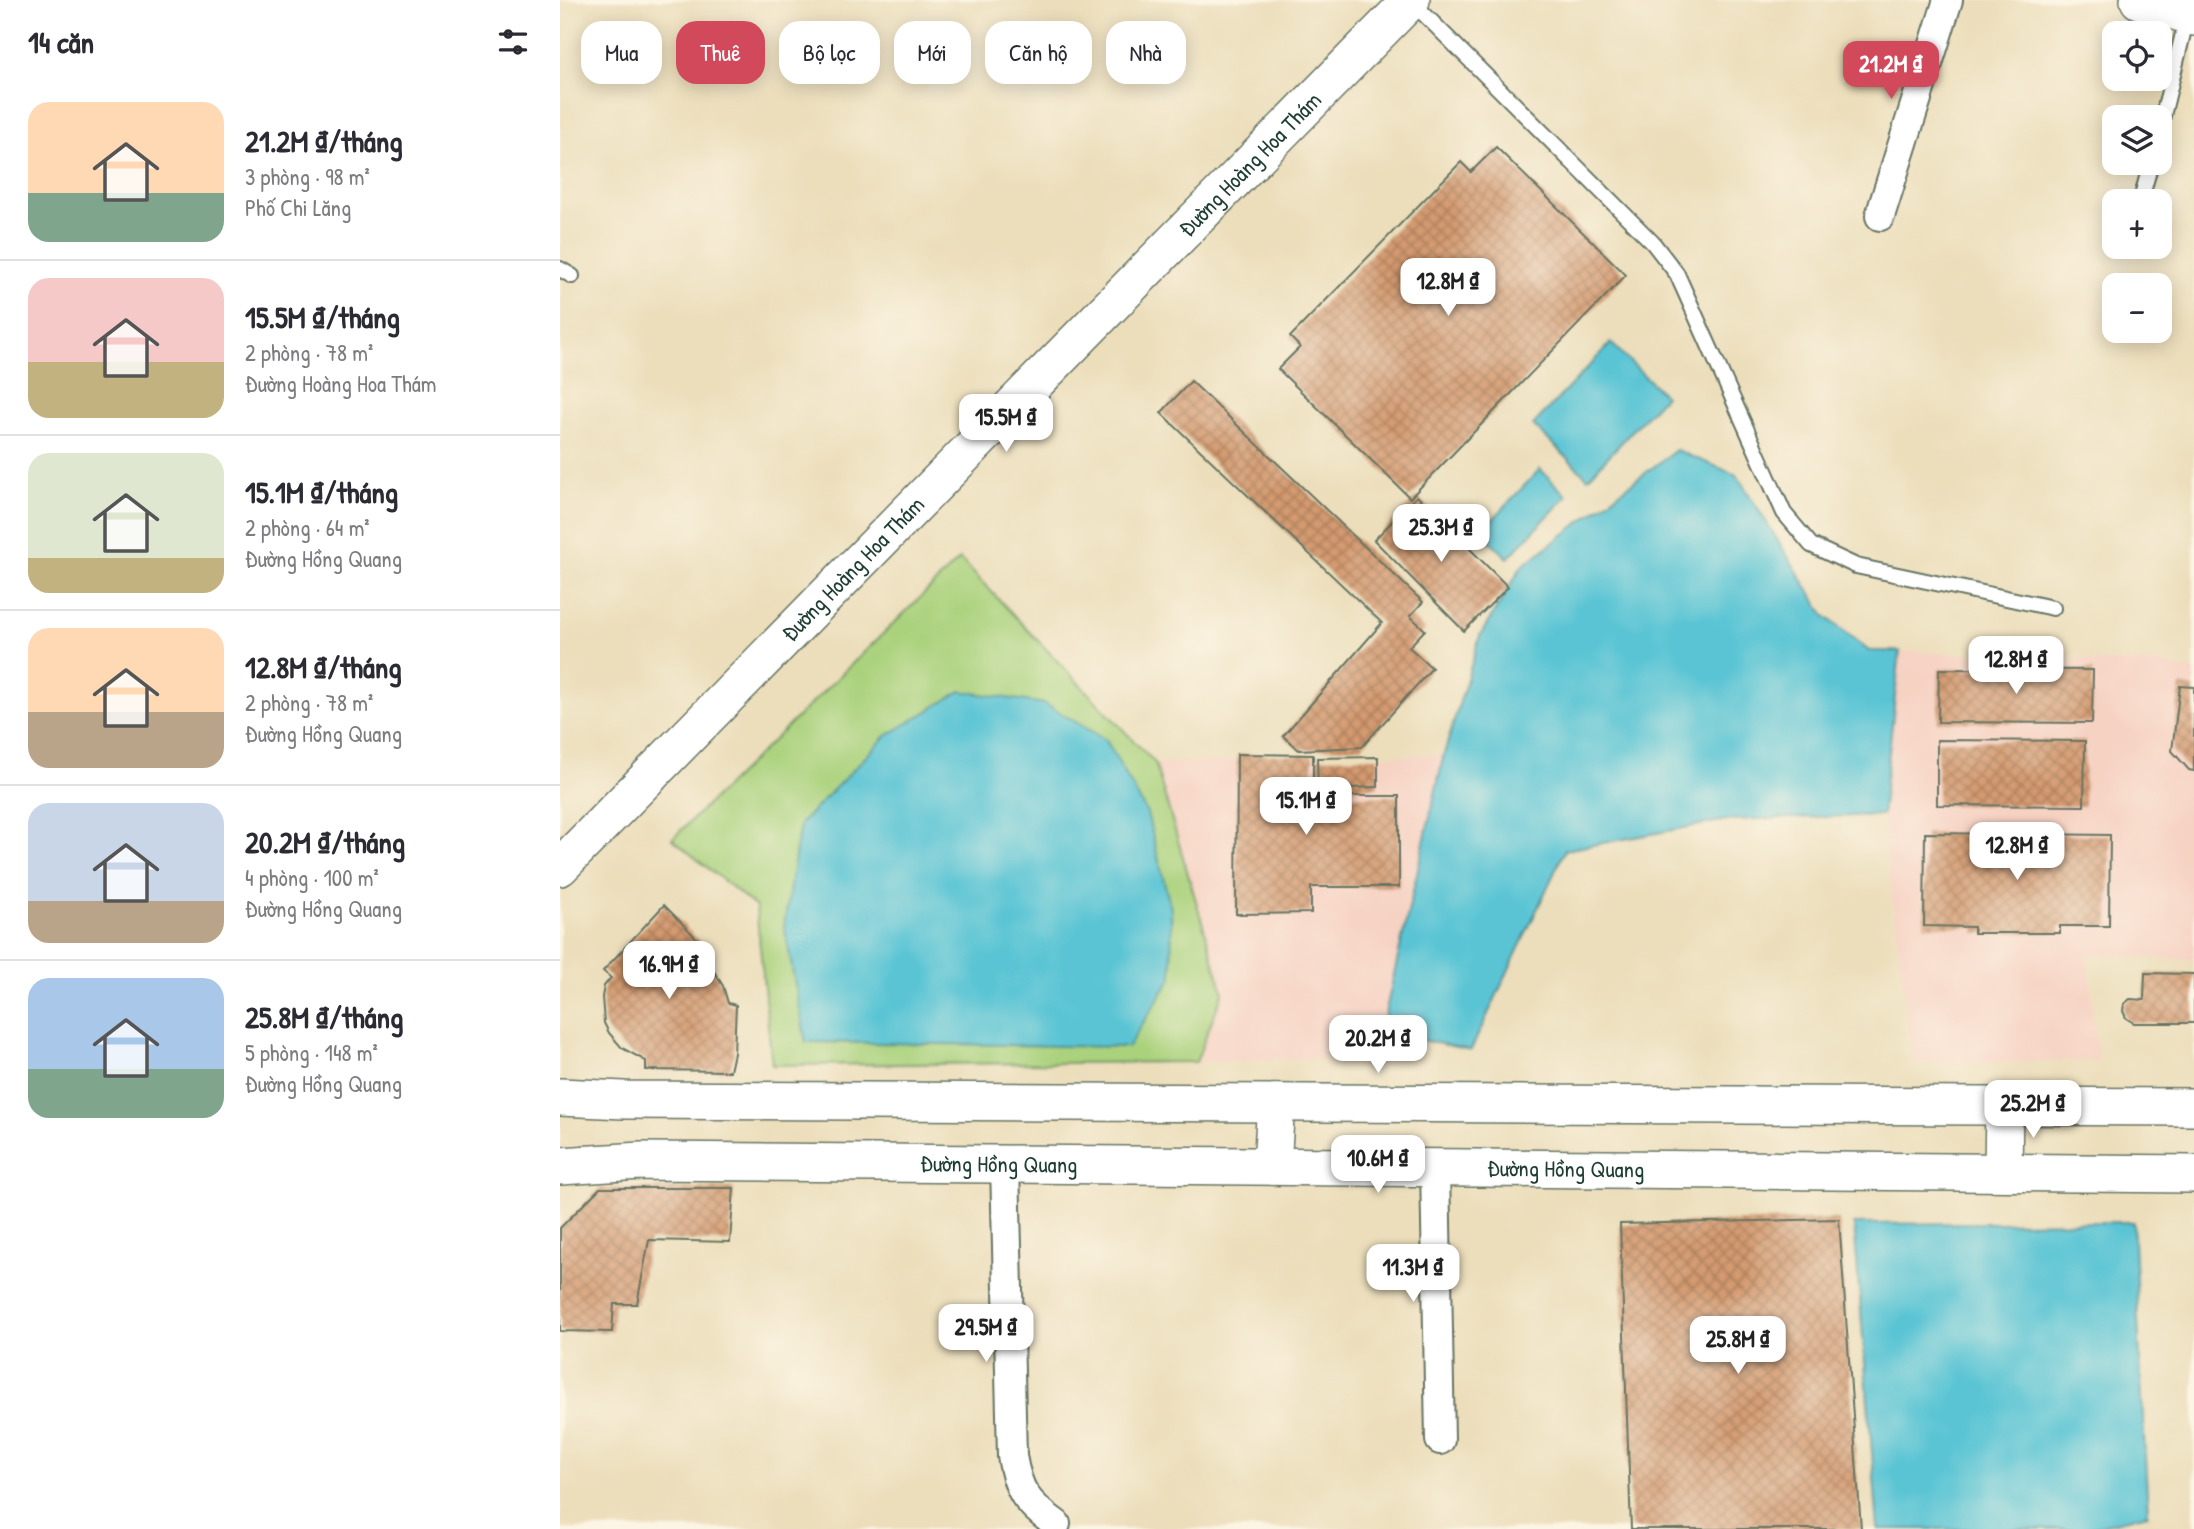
<!DOCTYPE html>
<html lang="vi">
<head>
<meta charset="utf-8">
<style>
	:root { --surface:#fff; --page:#f7f7f7; --text:#2b2b33; --muted:#7c7c81; --line:#e1e1e2; --accent:#d1495b }
	body { margin:0; font-family:"Patrick Hand",sans-serif; background:var(--page); color:var(--text); height:100vh; display:flex; flex-direction:column; font-size:26px; white-space:nowrap }
	* { box-sizing:border-box; margin:0 }
	p { font-size:23px; color:var(--muted) }
	.icon { flex:none; width:38px; height:38px; fill:none; stroke:currentColor; stroke-width:2; stroke-linecap:round; stroke-linejoin:round }
	.map { position:relative; flex:1; overflow:hidden }
	.drawer { display:flex; flex-direction:column; background:var(--surface); width:560px }
	.drawer>* { flex:none }
	.guide { position:absolute; left:21px; top:21px; width:665px; height:63px; display:flex; gap:14px }
	.fabs { position:absolute; left:1542px; top:21px; display:grid; gap:14px }
	.fabs a { display:grid; place-items:center; width:70px; height:70px; border-radius:14px; background:var(--surface); box-shadow:0 4px 18px #0003; font-size:35px }
	.price { position:absolute; translate:-50% -60px; padding:0 16px; border-radius:14px; background:#fff; color:#222; font-size:23px; line-height:46px; filter:drop-shadow(0 2px 4px #0008) }
	.price::after { content:''; position:absolute; left:50%; top:42px; width:21px; height:16px; margin-left:-10px; background:inherit; clip-path:polygon(0 0,100% 0,50% 100%) }
	.price.selected { background:var(--accent); color:#fff }
	ul { padding:0; list-style:none }
	li { display:flex; align-items:center; gap:21px; height:175px; padding:0 28px }
	li+li { border-top:2px solid var(--line) }
	li span { display:grid; place-items:center; flex:none; width:196px; height:140px; border-radius:21px; color:#555 }
	li>.icon { margin-inline-start:auto }
	span .icon { width:84px; height:84px; fill:#fffc; stroke-width:1 }
	li b { font-size:30px }
	h2 { display:flex; justify-content:space-between; align-items:center; height:84px; padding:0 28px; font-size:30px }
	.pill { padding:0 24px; border-radius:21px; background:var(--surface); box-shadow:0 4px 18px #0003; font-size:24px; line-height:63px }
	.pill.selected { background:var(--accent); color:#fff }
	main { display:flex; flex:1; min-height:0 }
	.map>svg:first-child { display:block }
	.built { fill:#f6d2c3 }
	.park { fill:#aad27d; stroke:#648858; stroke-width:2 }
	.water { fill:#5ac4d4; stroke:#3c8084; stroke-width:2 }
	.building { fill:url(#building-cross-hatch) }
	.lines { fill:none; stroke-linecap:round; stroke-linejoin:round }
	.service-casing { stroke:#677563; stroke-width:18 }
	.minor-casing { stroke:#677563; stroke-width:32 }
	.tertiary-casing { stroke:#677563; stroke-width:40 }
	.service { stroke:#fff; stroke-width:14 }
	.minor { stroke:#fff; stroke-width:28 }
	.tertiary { stroke:#fff; stroke-width:37 }
	.labels { text-anchor:middle; stroke-width:5; stroke-linejoin:round; paint-order:stroke }
	.street-label { font-size:23px; fill:#1f3d34; stroke:#fcf5e5 }
</style>
</head>
<body>
<main>
<section class="drawer">
<h2>14 căn<svg class="icon" aria-label="filters" viewBox="0 0 24 24"><path d="M4 7h16M4 17h16"/><circle cx="9" cy="7" r="2"/><circle cx="15" cy="17" r="2"/></svg></h2>
<ul>
<li><span style="background:linear-gradient(#ffd9b3 65%,#7fa58c 0)"><svg class="icon" aria-label="home" viewBox="0 0 24 24"><path d="M3 11l9-7 9 7M6 9v11h12V9"/></svg></span><div><b>21.2M ₫/tháng</b><p>3 phòng · 98 m²</p><p>Phố Chi Lăng</p></div></li>
<li><span style="background:linear-gradient(#f6c9c9 60%,#c2b280 0)"><svg class="icon" aria-label="home" viewBox="0 0 24 24"><path d="M3 11l9-7 9 7M6 9v11h12V9"/></svg></span><div><b>15.5M ₫/tháng</b><p>2 phòng · 78 m²</p><p>Đường Hoàng Hoa Thám</p></div></li>
<li><span style="background:linear-gradient(#dfe7d0 75%,#c2b280 0)"><svg class="icon" aria-label="home" viewBox="0 0 24 24"><path d="M3 11l9-7 9 7M6 9v11h12V9"/></svg></span><div><b>15.1M ₫/tháng</b><p>2 phòng · 64 m²</p><p>Đường Hồng Quang</p></div></li>
<li><span style="background:linear-gradient(#ffd9b3 60%,#b9a48a 0)"><svg class="icon" aria-label="home" viewBox="0 0 24 24"><path d="M3 11l9-7 9 7M6 9v11h12V9"/></svg></span><div><b>12.8M ₫/tháng</b><p>2 phòng · 78 m²</p><p>Đường Hồng Quang</p></div></li>
<li><span style="background:linear-gradient(#c9d6e8 70%,#b9a48a 0)"><svg class="icon" aria-label="home" viewBox="0 0 24 24"><path d="M3 11l9-7 9 7M6 9v11h12V9"/></svg></span><div><b>20.2M ₫/tháng</b><p>4 phòng · 100 m²</p><p>Đường Hồng Quang</p></div></li>
<li><span style="background:linear-gradient(#a9c7e8 65%,#7fa58c 0)"><svg class="icon" aria-label="home" viewBox="0 0 24 24"><path d="M3 11l9-7 9 7M6 9v11h12V9"/></svg></span><div><b>25.8M ₫/tháng</b><p>5 phòng · 148 m²</p><p>Đường Hồng Quang</p></div></li>
</ul>
</section>
<div class="map">
<svg width="1634" height="1529" viewBox="0 0 1634 1529">
	<defs>
		<pattern id="building-cross-hatch" width="8" height="8" patternUnits="userSpaceOnUse" patternTransform="scale(1.75)"><rect width="8" height="8" fill="#d49a6f"/><path d="M0 0l8 8M0 8l8-8" fill="none" stroke="#ab7f5c"/></pattern>
	</defs>
	<rect width="100%" height="100%" fill="#fcf5e5"/>
	<filter id="ink" filterUnits="userSpaceOnUse"><feTurbulence type="fractalNoise" baseFrequency=".0143" numOctaves="2"/><feDisplacementMap in="SourceGraphic" scale="14" xChannelSelector="R" yChannelSelector="G"/><feConvolveMatrix kernelMatrix="1 2 1 2 8 2 1 2 1" color-interpolation-filters="sRGB"/></filter>
	<filter id="wash" filterUnits="userSpaceOnUse"><feTurbulence type="fractalNoise" baseFrequency=".00686" numOctaves="4" result="noise"/><feDisplacementMap in="SourceGraphic" scale="28" xChannelSelector="R" yChannelSelector="G"/><feGaussianBlur stdDeviation="1.57" result="paint"/><feColorMatrix in="noise" values="0 0 0 0 0 0 0 0 0 0 0 0 0 0 0 0 0 1.4 0 .05"/><feComposite in="paint" operator="in"/></filter>
	<g filter="url(#wash)">
		<rect width="100%" height="100%" fill="#ecdebb"/>
		<g class="built">
			<polygon points="1340,651 1597,663 1634,671 1634,960 1528,955 1538,1061 1353,1063 1322,815"/>
			<polygon points="884,754 816,1056 636,1062 663,992 595,763"/>
		</g>
		<polygon class="park" points="400,559 595,763 663,992 636,1062 212,1065 196,907 112,839"/>
		<g class="water">
			<polygon points="1051,343 1105,396 1028,478 973,425"/>
			<polygon points="1116,450 1177,475 1265,616 1309,651 1340,651 1322,815 1167,820 1005,850 911,1050 821,1032 884,754 920,636 962,566"/>
			<polygon points="980,469 1007,496 948,558 921,532"/>
			<polygon points="401,691 485,704 546,740 587,813 611,909 612,977 568,1047 246,1042 224,925 240,824 326,736"/>
			<polygon points="1573,1222 1588,1514 1526,1529 1318,1529 1294,1224"/>
		</g>
		<g id="blocks">
			<g class="building">
				<polygon points="936,147 1066,275 850,498 718,369 740,347 730,337 901,162 911,172"/>
				<polygon points="631,381 863,602 850,616 865,630 849,647 872,668 802,747 739,750 723,736 822,623 601,413"/>
				<polygon points="857,496 948,587 904,631 814,540"/>
				<polygon points="1379,669 1533,670 1532,723 1378,722"/>
				<polygon points="1620,686 1634,687 1634,771 1629,770 1612,751"/>
				<polygon points="1377,740 1525,741 1524,806 1377,805"/>
				<polygon points="677,754 753,755 753,796 839,796 839,887 751,887 751,913 676,914"/>
				<polygon points="818,757 818,787 758,789 757,758"/>
				<polygon points="1365,833 1550,835 1549,926 1500,926 1500,933 1414,933 1414,927 1364,926"/>
				<polygon points="104,905 152,954 147,960 163,986 168,1003 176,1005 174,1053 170,1071 86,1070 86,1061 62,1048 49,1033 44,1023 42,997 44,986 51,978 43,971"/>
				<polygon points="1585,973 1634,974 1634,1023 1574,1023 1566,1018 1563,1011 1564,1004 1570,999 1584,1000"/>
				<polygon points="40,1188 174,1188 170,1242 89,1240 77,1304 54,1304 52,1332 0,1331 0,1228"/>
				<polygon points="1279,1219 1301,1529 1071,1529 1060,1224"/>
			</g>
		</g>
	</g>
	<g filter="url(#ink)">
		<use href="#blocks" fill-opacity="0" stroke="#677563" stroke-width="2"/>
		<g class="lines">
			<defs>
				<g id="service">
					<polyline points="851,1 1093,243 1117,274 1224,513 1251,545 1296,566 1493,608"/>
					<polyline points="1600,128 1627,17"/>
					<polyline points="1583,192 1591,163"/>
					<polyline points="0,269 12,276"/>
				</g>
				<g id="minor">
					<polyline points="1320,216 1388,0"/>
					<path d="M445,1164L452,1456C458,1491 466,1503 496,1524"/>
					<polyline points="875,1167 880,1440"/>
				</g>
				<g id="tertiary">
					<polyline points="1579,0 1634,17"/>
					<path id="s1" d="M0,867L851,0"/>
					<polyline points="0,1097 64,1100 1634,1107"/>
					<path id="s2" d="M0,1166L81,1161L1634,1174"/>
					<polyline points="712,1166 716,1103"/>
					<polyline points="1443,1172 1444,1106"/>
				</g>
			</defs>
			<use href="#service" class="service-casing"/>
			<use href="#minor" class="minor-casing"/>
			<use href="#tertiary" class="tertiary-casing"/>
			<use href="#service" class="service"/>
			<use href="#minor" class="minor"/>
			<use href="#tertiary" class="tertiary"/>
		</g>
	</g>
	<g class="labels">
		<g class="street-label">
			<text dy="8" stroke="none"><textPath href="#s1" startOffset="985">Đường Hoàng Hoa Thám</textPath></text>
			<text dy="8" stroke="none"><textPath href="#s1" startOffset="418">Đường Hoàng Hoa Thám</textPath></text>
			<text dy="8" stroke="none"><textPath href="#s2" startOffset="439">Đường Hồng Quang</textPath></text>
			<text dy="8" stroke="none"><textPath href="#s2" startOffset="1006">Đường Hồng Quang</textPath></text>
		</g>
	</g>
</svg>
<div class="fabs">
<a><svg class="icon" aria-label="locate" viewBox="0 0 24 24"><circle cx="12" cy="12" r="6"/><path d="M12 2v4M12 18v4M2 12h4M18 12h4"/></svg></a>
<a><svg class="icon" aria-label="layers" viewBox="0 0 24 24"><path d="M12 4l9 5-9 5-9-5zM3 14l9 5 9-5"/></svg></a>
<a>+</a>
<a>−</a>
</div>
<b class="price selected" style="left:1331px;top:101px">21.2M ₫</b>
<b class="price" style="left:888px;top:318px">12.8M ₫</b>
<b class="price" style="left:446px;top:454px">15.5M ₫</b>
<b class="price" style="left:881px;top:564px">25.3M ₫</b>
<b class="price" style="left:1456px;top:696px">12.8M ₫</b>
<b class="price" style="left:746px;top:837px">15.1M ₫</b>
<b class="price" style="left:1457px;top:882px">12.8M ₫</b>
<b class="price" style="left:109px;top:1001px">16.9M ₫</b>
<b class="price" style="left:818px;top:1075px">20.2M ₫</b>
<b class="price" style="left:1473px;top:1140px">25.2M ₫</b>
<b class="price" style="left:818px;top:1195px">10.6M ₫</b>
<b class="price" style="left:853px;top:1304px">11.3M ₫</b>
<b class="price" style="left:426px;top:1364px">29.5M ₫</b>
<b class="price" style="left:1178px;top:1376px">25.8M ₫</b>
<div class="guide">
<a class="pill">Mua</a>
<a class="pill selected">Thuê</a>
<a class="pill">Bộ lọc</a>
<a class="pill">Mới</a>
<a class="pill">Căn hộ</a>
<a class="pill">Nhà</a>
</div>
</div>
</main>
</body>
</html>
